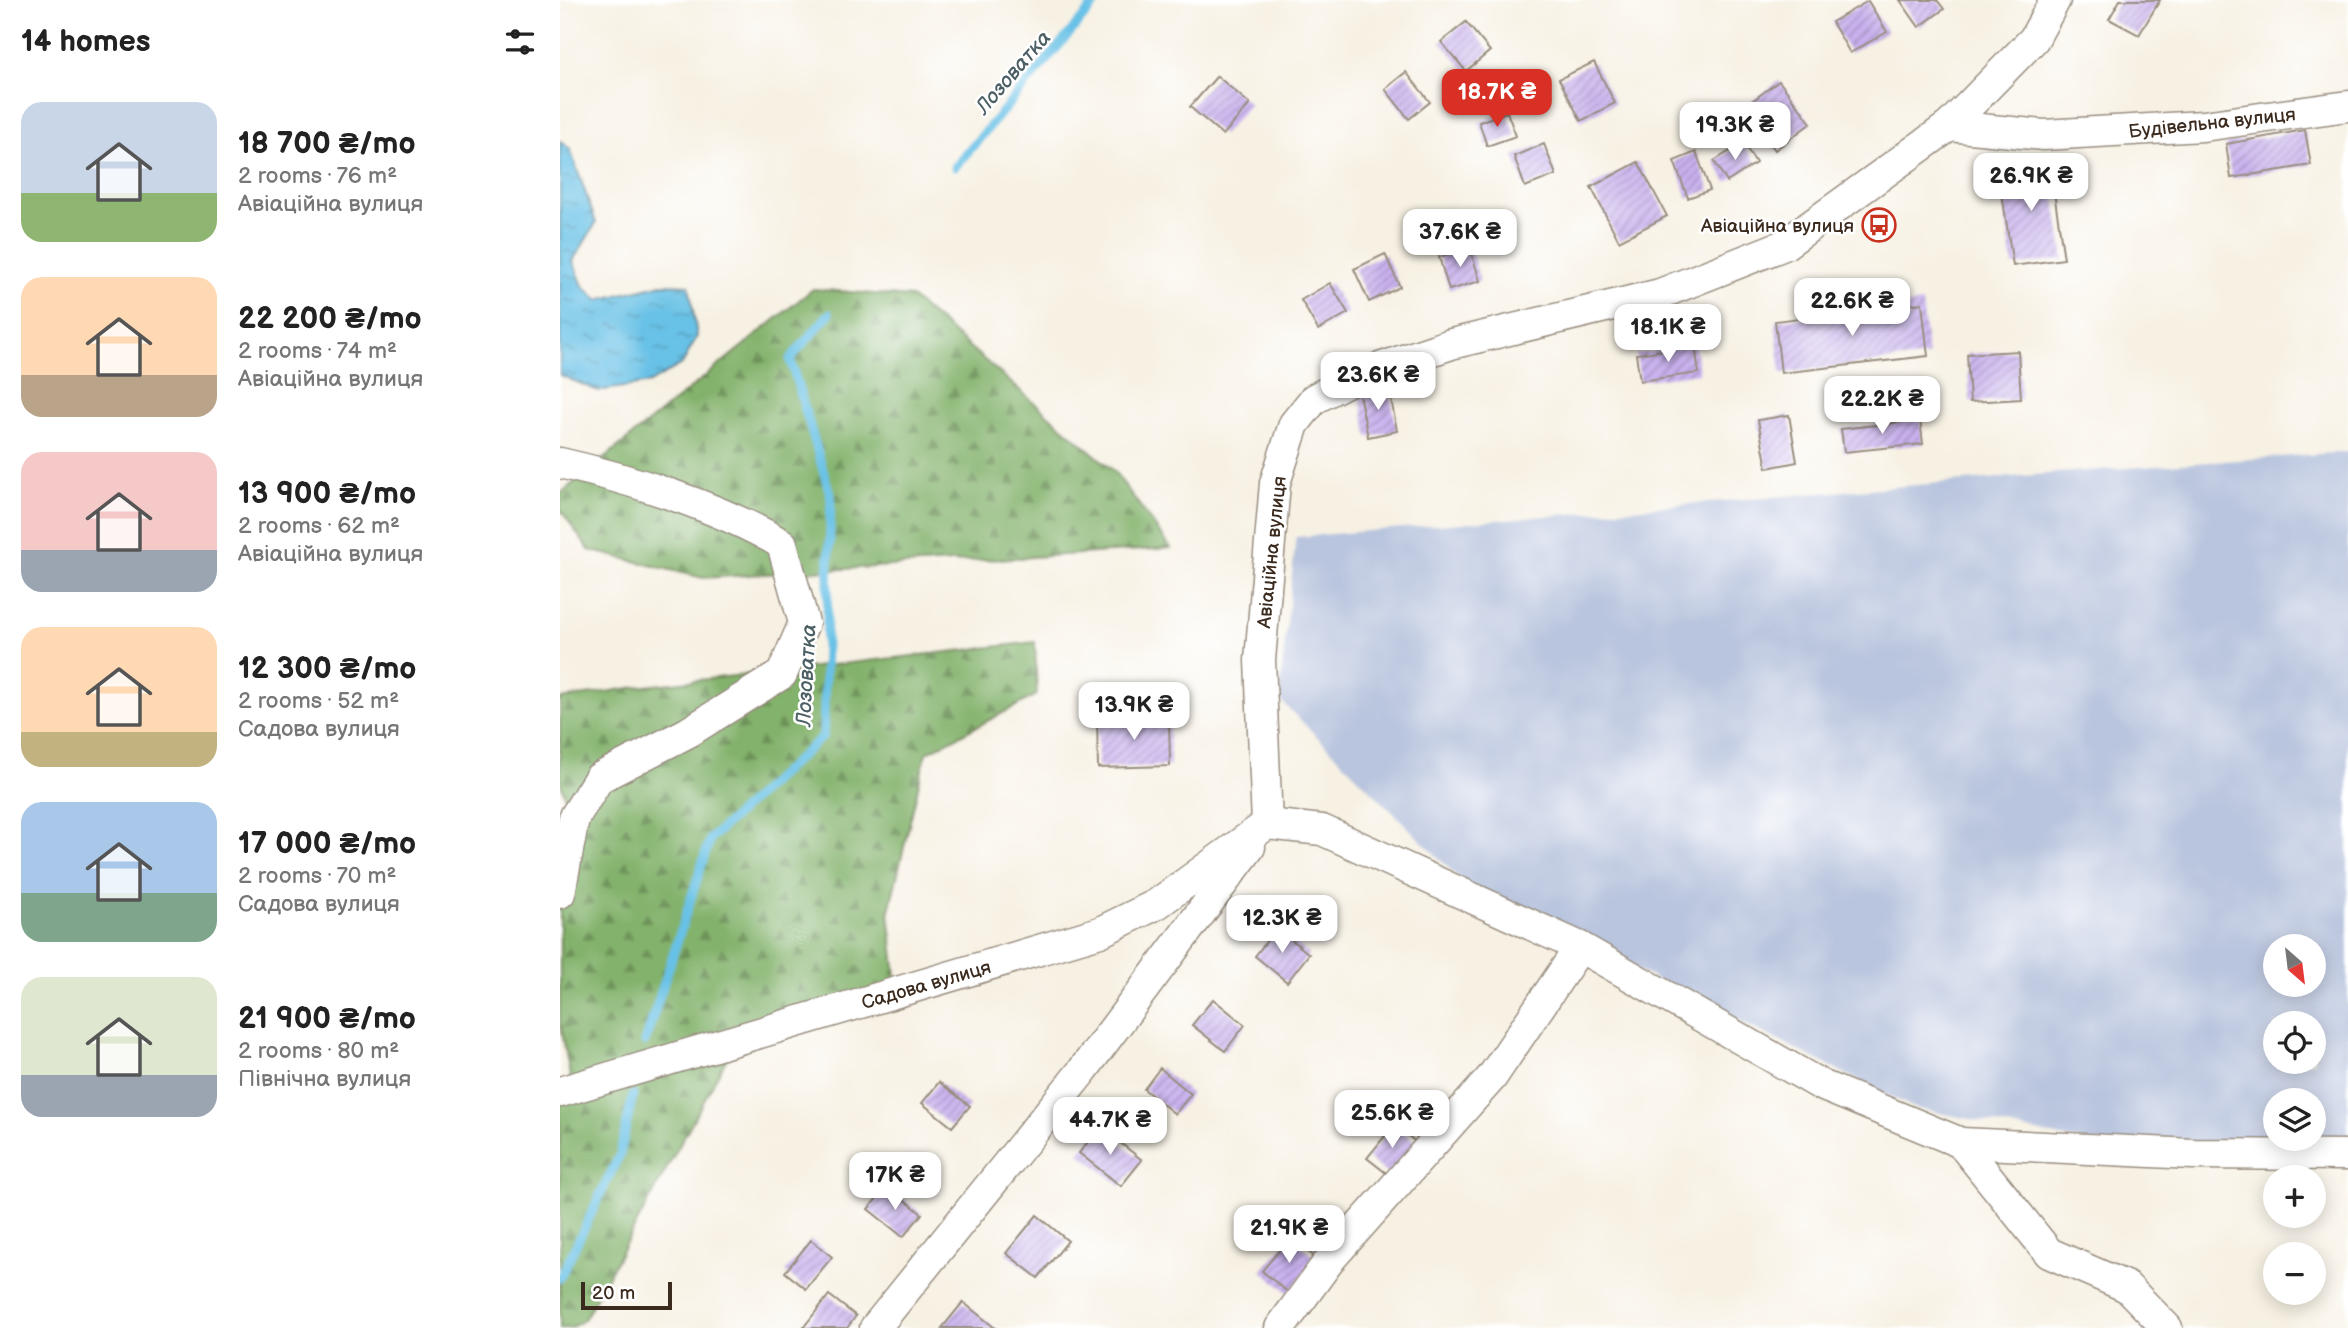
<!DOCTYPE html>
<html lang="en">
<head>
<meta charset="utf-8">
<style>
	:root { --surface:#fff; --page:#f2f2f2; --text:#222; --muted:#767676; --accent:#d93025 }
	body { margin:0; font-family:"Balsamiq Sans",sans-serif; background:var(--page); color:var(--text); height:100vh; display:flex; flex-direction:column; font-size:26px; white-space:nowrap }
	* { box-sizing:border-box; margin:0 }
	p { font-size:23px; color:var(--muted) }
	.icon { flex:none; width:38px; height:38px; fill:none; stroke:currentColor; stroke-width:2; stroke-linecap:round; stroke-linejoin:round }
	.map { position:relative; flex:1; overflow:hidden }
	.side { display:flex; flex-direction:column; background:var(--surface); width:560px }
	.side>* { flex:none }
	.needle { width:46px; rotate:152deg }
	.tools { position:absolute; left:1703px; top:934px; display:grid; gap:14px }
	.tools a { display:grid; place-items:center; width:63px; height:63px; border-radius:50%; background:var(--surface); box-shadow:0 4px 18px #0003; font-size:35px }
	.scale { position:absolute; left:21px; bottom:18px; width:91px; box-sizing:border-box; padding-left:7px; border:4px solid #3b2a1e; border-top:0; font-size:19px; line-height:24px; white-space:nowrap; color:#3b2a1e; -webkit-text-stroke:5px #fff; paint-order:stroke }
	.price { position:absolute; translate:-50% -60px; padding:0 16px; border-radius:14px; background:#fff; color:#222; font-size:23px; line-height:46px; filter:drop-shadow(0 2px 4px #0008) }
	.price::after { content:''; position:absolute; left:50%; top:42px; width:21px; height:16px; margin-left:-10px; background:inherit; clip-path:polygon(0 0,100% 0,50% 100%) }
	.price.active { background:var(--accent); color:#fff }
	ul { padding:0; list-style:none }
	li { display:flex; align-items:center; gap:21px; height:175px; padding:0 21px }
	li span { display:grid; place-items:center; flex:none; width:196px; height:140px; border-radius:21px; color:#555 }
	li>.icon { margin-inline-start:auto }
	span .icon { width:84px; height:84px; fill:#fffc; stroke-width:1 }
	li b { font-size:30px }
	h2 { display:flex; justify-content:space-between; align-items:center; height:84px; padding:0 21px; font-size:30px }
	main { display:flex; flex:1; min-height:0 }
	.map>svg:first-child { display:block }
	.industrial { fill:#b9c5de; fill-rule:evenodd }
	.forest { fill:url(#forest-firs); stroke:#5f6e45; stroke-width:2 }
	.water { fill:url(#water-ripples); stroke:#527682; stroke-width:2 }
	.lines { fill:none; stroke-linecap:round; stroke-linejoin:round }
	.stream { stroke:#68c1e6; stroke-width:9 }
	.building { fill:url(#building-hatch) }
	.minor-casing { stroke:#998e80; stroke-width:33 }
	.minor { stroke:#fff; stroke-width:30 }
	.labels { text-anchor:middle; stroke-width:5; stroke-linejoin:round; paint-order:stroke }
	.street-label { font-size:19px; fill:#3b2a1e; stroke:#fff }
	.poi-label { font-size:19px; fill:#3b2a1e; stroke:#fff; text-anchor:end }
	.water-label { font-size:21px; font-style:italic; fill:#4b5f64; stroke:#fff }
</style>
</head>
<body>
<main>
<section class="side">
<h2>14 homes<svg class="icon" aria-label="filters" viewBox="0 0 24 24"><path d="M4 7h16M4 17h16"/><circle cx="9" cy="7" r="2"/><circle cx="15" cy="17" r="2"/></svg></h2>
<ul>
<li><span style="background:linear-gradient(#c9d6e8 65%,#8fb573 0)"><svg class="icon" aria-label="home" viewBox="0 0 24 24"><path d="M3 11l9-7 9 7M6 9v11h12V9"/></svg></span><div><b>18 700 ₴/mo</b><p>2 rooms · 76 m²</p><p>Авіаційна вулиця</p></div></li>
<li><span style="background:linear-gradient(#ffd9b3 70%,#b9a48a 0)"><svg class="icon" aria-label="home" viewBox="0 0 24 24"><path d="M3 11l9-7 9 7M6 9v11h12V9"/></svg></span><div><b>22 200 ₴/mo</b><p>2 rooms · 74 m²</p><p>Авіаційна вулиця</p></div></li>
<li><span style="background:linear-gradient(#f6c9c9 70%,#9aa5b1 0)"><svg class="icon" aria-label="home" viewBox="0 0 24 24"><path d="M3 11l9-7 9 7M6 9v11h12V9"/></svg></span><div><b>13 900 ₴/mo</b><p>2 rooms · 62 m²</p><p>Авіаційна вулиця</p></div></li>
<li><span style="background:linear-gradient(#ffd9b3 75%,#c2b280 0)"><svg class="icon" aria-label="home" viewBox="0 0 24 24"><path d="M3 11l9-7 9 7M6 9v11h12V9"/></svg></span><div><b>12 300 ₴/mo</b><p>2 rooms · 52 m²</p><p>Садова вулиця</p></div></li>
<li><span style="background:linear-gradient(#a9c7e8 65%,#7fa58c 0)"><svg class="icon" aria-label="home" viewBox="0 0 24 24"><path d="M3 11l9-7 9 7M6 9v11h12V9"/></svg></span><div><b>17 000 ₴/mo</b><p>2 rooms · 70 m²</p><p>Садова вулиця</p></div></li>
<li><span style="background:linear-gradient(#dfe7d0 70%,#9aa5b1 0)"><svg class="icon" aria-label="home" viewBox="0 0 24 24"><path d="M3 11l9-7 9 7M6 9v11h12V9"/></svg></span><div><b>21 900 ₴/mo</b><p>2 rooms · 80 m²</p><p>Північна вулиця</p></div></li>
</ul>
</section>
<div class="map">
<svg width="1788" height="1328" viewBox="0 0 1788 1328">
	<defs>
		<pattern id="forest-firs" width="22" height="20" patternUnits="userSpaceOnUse" patternTransform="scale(1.75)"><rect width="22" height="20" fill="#83b26c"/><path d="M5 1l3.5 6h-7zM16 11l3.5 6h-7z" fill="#6c9158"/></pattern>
		<pattern id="water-ripples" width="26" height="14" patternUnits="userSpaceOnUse" patternTransform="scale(1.75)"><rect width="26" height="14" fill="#68c1e6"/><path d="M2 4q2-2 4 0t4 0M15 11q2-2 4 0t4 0" fill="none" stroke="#579dba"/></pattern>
		<pattern id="building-hatch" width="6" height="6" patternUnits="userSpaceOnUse" patternTransform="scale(1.75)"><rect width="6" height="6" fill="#c8b1ee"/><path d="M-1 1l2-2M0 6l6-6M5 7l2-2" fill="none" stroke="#a490c0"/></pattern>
	</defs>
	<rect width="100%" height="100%" fill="#fff"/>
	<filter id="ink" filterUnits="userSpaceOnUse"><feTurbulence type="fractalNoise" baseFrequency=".0143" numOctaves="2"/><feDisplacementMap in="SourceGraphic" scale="14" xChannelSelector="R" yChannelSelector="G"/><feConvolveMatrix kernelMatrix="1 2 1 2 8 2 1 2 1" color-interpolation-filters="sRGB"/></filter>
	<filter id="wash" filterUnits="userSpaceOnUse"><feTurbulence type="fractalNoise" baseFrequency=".00686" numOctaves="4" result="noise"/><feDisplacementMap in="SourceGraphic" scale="28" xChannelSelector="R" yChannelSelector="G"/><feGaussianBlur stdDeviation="1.57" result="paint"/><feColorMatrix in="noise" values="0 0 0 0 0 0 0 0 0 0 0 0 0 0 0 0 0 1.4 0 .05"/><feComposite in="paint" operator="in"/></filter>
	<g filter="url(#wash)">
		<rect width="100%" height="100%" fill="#f7f1e3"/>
		<path class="industrial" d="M1788,452V1165L1553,1147L1354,1108L1029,946L947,926L719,699L736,537L1511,472ZM1715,947H1754V985H1715ZM1715,1024H1754V1062H1715ZM1715,1101H1754V1139H1715Z"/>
		<g class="forest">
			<polygon points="253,289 351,297 554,471 611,548 143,578 29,550 0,509 0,494"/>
			<polygon points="475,642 477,695 366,753 329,911 338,996 173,1047 24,1320 10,1328 0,1328 0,1092 12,1088 0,1020 0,893 14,818 0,782 0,699 77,687"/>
		</g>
		<polygon class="water" points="0,141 10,149 36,223 13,261 23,286 38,300 102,284 129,285 137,336 123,363 90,383 38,391 0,375"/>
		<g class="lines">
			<g class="stream">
				<polyline points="395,167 538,0"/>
				<polyline points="85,1042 150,839 263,736 271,497 230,359 269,314"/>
				<polyline points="0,1278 60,1154 73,1095"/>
			</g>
		</g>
		<g id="blocks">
			<g class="building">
				<polygon points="1340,0 1377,0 1384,9 1359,27"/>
				<polygon points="1560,0 1600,0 1579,35 1549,19"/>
				<polygon points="1308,1 1327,32 1290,53 1272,22"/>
				<polygon points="906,22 930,51 906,71 881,42"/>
				<polygon points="1034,62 1055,103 1021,121 999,79"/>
				<polygon points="846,72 870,102 849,119 825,89"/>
				<polygon points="657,76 690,104 663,135 630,107"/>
				<polygon points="1219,81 1251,123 1215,150 1184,107"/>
				<polygon points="947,112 956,136 927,146 919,122"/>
				<polygon points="1745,130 1751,165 1671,178 1666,144"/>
				<polygon points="1183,143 1196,163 1167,182 1154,161"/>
				<polygon points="984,144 996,175 965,187 954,156"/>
				<polygon points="1136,152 1150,190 1128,198 1114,161"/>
				<polygon points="1489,159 1504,259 1453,266 1438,167"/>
				<polygon points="1078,162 1107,216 1059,241 1031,187"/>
				<polygon points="910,248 920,281 889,290 879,257"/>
				<polygon points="825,254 840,287 809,302 794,269"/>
				<polygon points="770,283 788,313 758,330 741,300"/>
				<polygon points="1362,303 1368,356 1221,373 1215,321"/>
				<polygon points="1135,346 1139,373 1080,381 1076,354"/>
				<polygon points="1458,351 1461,399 1410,402 1407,354"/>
				<polygon points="829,388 837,431 808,437 799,394"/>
				<polygon points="1229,415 1237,462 1207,468 1198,420"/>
				<polygon points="1360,420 1363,444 1284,452 1281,429"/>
				<polygon points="609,717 610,766 538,768 537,719"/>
				<polygon points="717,928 749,954 727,982 695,956"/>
				<polygon points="653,999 685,1025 665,1051 632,1025"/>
				<polygon points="600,1068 631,1094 615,1114 584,1089"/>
				<polygon points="379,1082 410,1106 392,1127 362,1103"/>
				<polygon points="834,1125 857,1143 830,1176 807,1158"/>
				<polygon points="540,1127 582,1160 561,1186 519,1153"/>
				<polygon points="327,1186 362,1214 343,1237 308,1209"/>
				<polygon points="477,1215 508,1241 478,1278 446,1253"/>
				<polygon points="730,1237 756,1258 729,1293 702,1271"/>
				<polygon points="251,1240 272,1257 246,1289 225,1272"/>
				<polygon points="269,1295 296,1316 287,1328 243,1328"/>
				<polygon points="403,1302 435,1328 382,1328"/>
			</g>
		</g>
	</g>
	<g filter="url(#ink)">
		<use href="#blocks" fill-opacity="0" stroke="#998e80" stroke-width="2"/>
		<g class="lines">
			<defs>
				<g id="minor">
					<polyline points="1389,126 1483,135 1643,126 1788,106"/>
					<path d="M0,463C71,479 160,507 222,544L244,623L222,674L127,733L39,778L14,818L0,893"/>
					<polyline points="707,824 700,660 715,483 734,424 754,399 799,375 891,344 1100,294 1224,245 1389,126 1474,39 1495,0"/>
					<polyline points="707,824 762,830 1020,947 1261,1085 1401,1143 1633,1154 1788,1155"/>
					<polyline points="0,1092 540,932 597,904 707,824"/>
					<polyline points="1401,1143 1489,1253 1567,1287 1607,1328"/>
					<polyline points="315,1328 523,1070 690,847"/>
					<polyline points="720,1328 772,1257 932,1077 1020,947"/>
				</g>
			</defs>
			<use href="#minor" class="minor-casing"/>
			<use href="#minor" class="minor"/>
		</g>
	</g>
	<defs>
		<symbol id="bus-ring" viewBox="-11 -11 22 22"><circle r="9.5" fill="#fff" stroke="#c8321e" stroke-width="1.5"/><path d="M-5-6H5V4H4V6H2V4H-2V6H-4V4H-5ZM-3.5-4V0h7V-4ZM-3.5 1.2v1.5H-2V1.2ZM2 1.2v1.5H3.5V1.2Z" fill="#c8321e"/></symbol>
	</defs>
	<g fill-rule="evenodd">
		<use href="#bus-ring" x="1300" y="206" width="38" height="38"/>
	</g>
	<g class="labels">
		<g class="street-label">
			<text transform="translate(1652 122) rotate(-6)" y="7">Будівельна вулиця</text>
			<text transform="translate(711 552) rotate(-84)" y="7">Авіаційна вулиця</text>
			<text transform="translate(366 984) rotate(-16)" y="7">Садова вулиця</text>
		</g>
		<g class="poi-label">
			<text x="1294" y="232">Авіаційна вулиця</text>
		</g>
		<g class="water-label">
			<text transform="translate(453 72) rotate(-49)" y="7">Лозоватка</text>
			<text transform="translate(246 675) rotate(-87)" y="7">Лозоватка</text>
		</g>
	</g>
</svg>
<div class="tools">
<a><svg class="needle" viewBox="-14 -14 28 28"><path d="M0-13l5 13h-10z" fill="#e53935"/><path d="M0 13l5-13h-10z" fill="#767676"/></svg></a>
<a><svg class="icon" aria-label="locate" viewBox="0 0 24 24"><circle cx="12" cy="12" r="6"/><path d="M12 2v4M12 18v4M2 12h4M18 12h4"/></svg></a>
<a><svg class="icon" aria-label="layers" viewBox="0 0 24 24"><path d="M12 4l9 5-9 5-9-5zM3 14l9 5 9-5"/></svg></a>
<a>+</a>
<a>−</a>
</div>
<div class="scale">20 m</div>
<b class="price active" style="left:937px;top:129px">18.7K ₴</b>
<b class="price" style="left:1175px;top:162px">19.3K ₴</b>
<b class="price" style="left:1471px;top:213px">26.9K ₴</b>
<b class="price" style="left:900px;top:269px">37.6K ₴</b>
<b class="price" style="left:1292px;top:338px">22.6K ₴</b>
<b class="price" style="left:1108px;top:364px">18.1K ₴</b>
<b class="price" style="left:818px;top:412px">23.6K ₴</b>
<b class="price" style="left:1322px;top:436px">22.2K ₴</b>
<b class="price" style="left:574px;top:742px">13.9K ₴</b>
<b class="price" style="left:722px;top:955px">12.3K ₴</b>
<b class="price" style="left:832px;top:1150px">25.6K ₴</b>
<b class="price" style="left:550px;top:1157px">44.7K ₴</b>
<b class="price" style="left:335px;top:1212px">17K ₴</b>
<b class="price" style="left:729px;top:1265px">21.9K ₴</b>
</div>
</main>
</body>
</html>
